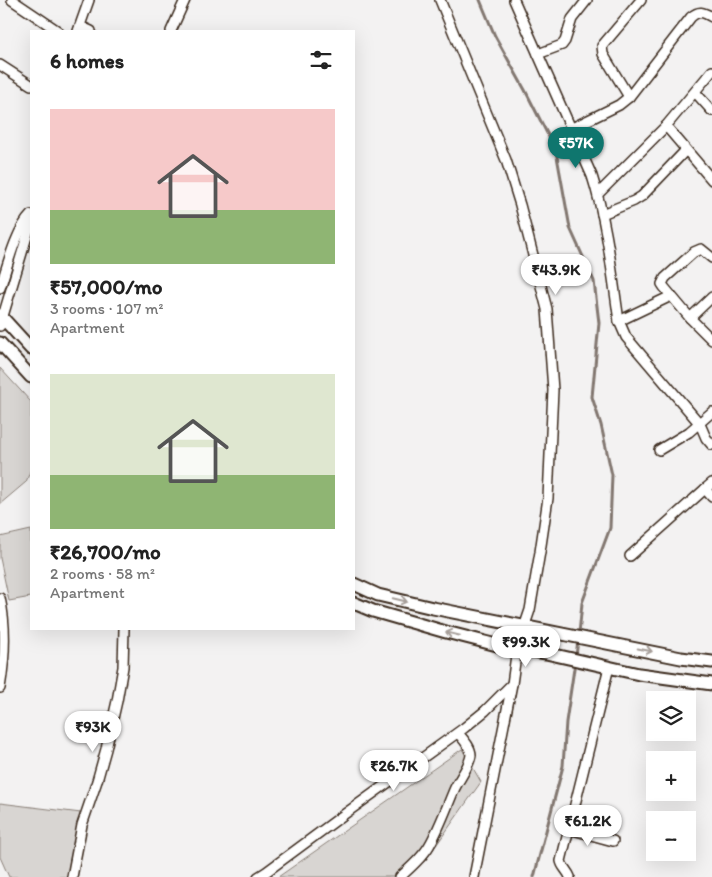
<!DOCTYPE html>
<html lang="en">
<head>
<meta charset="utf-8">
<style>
	:root { --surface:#fff; --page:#f2f2f2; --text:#222; --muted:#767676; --accent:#0f766e }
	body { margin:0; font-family:Itim,sans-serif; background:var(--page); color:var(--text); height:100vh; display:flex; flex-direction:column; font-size:19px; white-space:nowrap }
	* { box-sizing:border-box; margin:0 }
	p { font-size:16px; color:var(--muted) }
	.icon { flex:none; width:28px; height:28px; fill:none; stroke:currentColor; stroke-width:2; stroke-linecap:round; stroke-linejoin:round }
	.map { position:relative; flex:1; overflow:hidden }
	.sheet { position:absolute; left:30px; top:30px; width:325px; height:600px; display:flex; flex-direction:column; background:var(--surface); border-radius:0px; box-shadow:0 5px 20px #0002 }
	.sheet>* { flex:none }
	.fabs { position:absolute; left:646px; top:691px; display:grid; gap:10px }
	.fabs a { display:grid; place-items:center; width:50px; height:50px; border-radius:0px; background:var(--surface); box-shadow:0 5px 20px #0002; font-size:25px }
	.price { position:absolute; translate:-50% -42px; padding:0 11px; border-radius:18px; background:#fff; color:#222; font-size:16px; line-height:32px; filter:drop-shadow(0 1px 2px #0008) }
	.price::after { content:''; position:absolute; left:50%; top:30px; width:15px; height:11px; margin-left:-8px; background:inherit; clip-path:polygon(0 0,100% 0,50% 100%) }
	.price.current { background:var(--accent); color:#fff }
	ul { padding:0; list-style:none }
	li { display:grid; align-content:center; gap:10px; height:265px; padding:0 20px }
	li span { display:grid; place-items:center; height:155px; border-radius:0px; color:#555 }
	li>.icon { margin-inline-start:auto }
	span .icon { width:90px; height:90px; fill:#fffc; stroke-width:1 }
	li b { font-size:21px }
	h2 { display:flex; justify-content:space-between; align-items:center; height:60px; padding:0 20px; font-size:21px }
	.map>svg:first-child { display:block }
	.green { fill:#d8d5d2; stroke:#8a8078 }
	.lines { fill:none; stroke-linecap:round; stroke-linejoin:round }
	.stream { stroke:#827770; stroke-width:3 }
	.minor-casing { stroke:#3b2a1e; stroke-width:12 }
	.major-casing { stroke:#3b2a1e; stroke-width:15 }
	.minor { stroke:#fff; stroke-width:9 }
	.major { stroke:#fff; stroke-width:11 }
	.oneway { stroke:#a79f9a }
</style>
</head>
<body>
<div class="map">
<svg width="712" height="877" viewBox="0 0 712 877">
	<rect width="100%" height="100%" fill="#f3f2f2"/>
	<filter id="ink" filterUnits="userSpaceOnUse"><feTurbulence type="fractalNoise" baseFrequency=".02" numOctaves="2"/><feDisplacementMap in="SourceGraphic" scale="10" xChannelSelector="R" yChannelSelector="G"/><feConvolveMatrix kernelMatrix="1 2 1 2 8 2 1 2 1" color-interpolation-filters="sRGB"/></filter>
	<g filter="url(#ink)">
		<g class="green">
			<polygon points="0,368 31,402 31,469 26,482 0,504"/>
			<polygon points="31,530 31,597 9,601 0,558 0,537"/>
			<polygon points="462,749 481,782 425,861 397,877 278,877"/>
			<polygon points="0,803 81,813 78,866 75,877 9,877 0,857"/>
		</g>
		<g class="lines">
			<g class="stream">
				<polyline points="480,0 495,36 525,90 556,151 570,228 594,281 599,323 592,397 601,425 612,475 610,528 582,603 579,634"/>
				<polyline points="576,656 578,640"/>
				<polyline points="534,877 563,766 566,722 575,662"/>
			</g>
			<defs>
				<g id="minor">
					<polyline points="12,0 58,31"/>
					<polyline points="440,0 506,160 520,205 547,309 553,390 548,498 540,552 530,610 517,648 512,684 474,877"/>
					<path d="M514,0L592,176C607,223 612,273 619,321L626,337L700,424L706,438L712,445"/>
					<polyline points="80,26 91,31"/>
					<polyline points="78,31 89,0"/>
					<polyline points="171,31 185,0"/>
					<polyline points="538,54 562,45 565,41 572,19 587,0"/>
					<polyline points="0,65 31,85"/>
					<polyline points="695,92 712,111"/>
					<polyline points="629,97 603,54 602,46 641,0"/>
					<polyline points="666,126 712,180"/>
					<path d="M570,129L619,105L629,97L691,17C699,10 703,12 712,17"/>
					<polyline points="598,194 666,126 712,71"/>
					<polyline points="602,214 634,201 642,196 686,150"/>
					<polyline points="712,258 701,249 694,252 665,278 662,284 664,287 690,318 712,340"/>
					<path d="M0,288C7,267 16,230 31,215"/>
					<polyline points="690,318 712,297"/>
					<polyline points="619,321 671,296"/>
					<polyline points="0,326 31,223"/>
					<polyline points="659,450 689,432 712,412"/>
					<polyline points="712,483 705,489 712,497"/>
					<polyline points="630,556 705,489"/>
					<path d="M0,598C7,628 5,658 0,688"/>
					<polyline points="569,829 613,841"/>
					<polyline points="72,877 82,825 97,781 106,749 117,701 123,667 124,629"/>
					<polyline points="258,877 266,872 346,813 464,728 485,711 512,684"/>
					<path d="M400,877C410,868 422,858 429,846C439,829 446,809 454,790C458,780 470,766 471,755C471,747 463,739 458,733"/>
					<path d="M570,877C568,871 562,867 561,861L609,667"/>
				</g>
				<g id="major">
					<polyline points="0,315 31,349"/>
					<polyline points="0,343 31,377"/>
					<polyline points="354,584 378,595 433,608 681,658 712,662"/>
					<polyline points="354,603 373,611 446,632 497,645 546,653 639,674 712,684"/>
				</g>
			</defs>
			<use href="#minor" class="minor-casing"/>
			<use href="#major" class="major-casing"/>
			<use href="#minor" class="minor"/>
			<use href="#major" class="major"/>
		</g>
		<defs><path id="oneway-shaft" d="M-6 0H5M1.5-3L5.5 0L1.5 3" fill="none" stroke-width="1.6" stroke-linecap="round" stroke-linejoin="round" transform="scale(1.25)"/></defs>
		<g class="oneway">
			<use href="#oneway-shaft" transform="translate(400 600) rotate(14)"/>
			<use href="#oneway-shaft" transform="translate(453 634) rotate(-166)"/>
			<use href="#oneway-shaft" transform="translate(645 650) rotate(12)"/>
		</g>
	</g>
</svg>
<div class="fabs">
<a><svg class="icon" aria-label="layers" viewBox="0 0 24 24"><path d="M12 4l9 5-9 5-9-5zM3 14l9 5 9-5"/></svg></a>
<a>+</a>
<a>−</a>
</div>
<b class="price current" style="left:576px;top:169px">₹57K</b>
<b class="price" style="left:556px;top:296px">₹43.9K</b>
<b class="price" style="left:526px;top:668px">₹99.3K</b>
<b class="price" style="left:93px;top:753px">₹93K</b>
<b class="price" style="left:394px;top:792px">₹26.7K</b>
<b class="price" style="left:588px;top:847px">₹61.2K</b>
<section class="sheet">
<h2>6 homes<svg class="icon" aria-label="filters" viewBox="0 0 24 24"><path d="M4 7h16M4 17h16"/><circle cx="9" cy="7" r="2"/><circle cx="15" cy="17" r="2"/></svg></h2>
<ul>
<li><span style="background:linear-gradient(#f6c9c9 65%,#8fb573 0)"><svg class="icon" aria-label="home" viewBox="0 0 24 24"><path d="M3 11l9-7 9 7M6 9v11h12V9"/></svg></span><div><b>₹57,000/mo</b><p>3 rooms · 107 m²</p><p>Apartment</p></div></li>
<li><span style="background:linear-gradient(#dfe7d0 65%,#8fb573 0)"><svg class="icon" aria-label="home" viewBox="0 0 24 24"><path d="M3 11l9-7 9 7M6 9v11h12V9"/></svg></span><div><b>₹26,700/mo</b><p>2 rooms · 58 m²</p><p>Apartment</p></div></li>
</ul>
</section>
</div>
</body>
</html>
